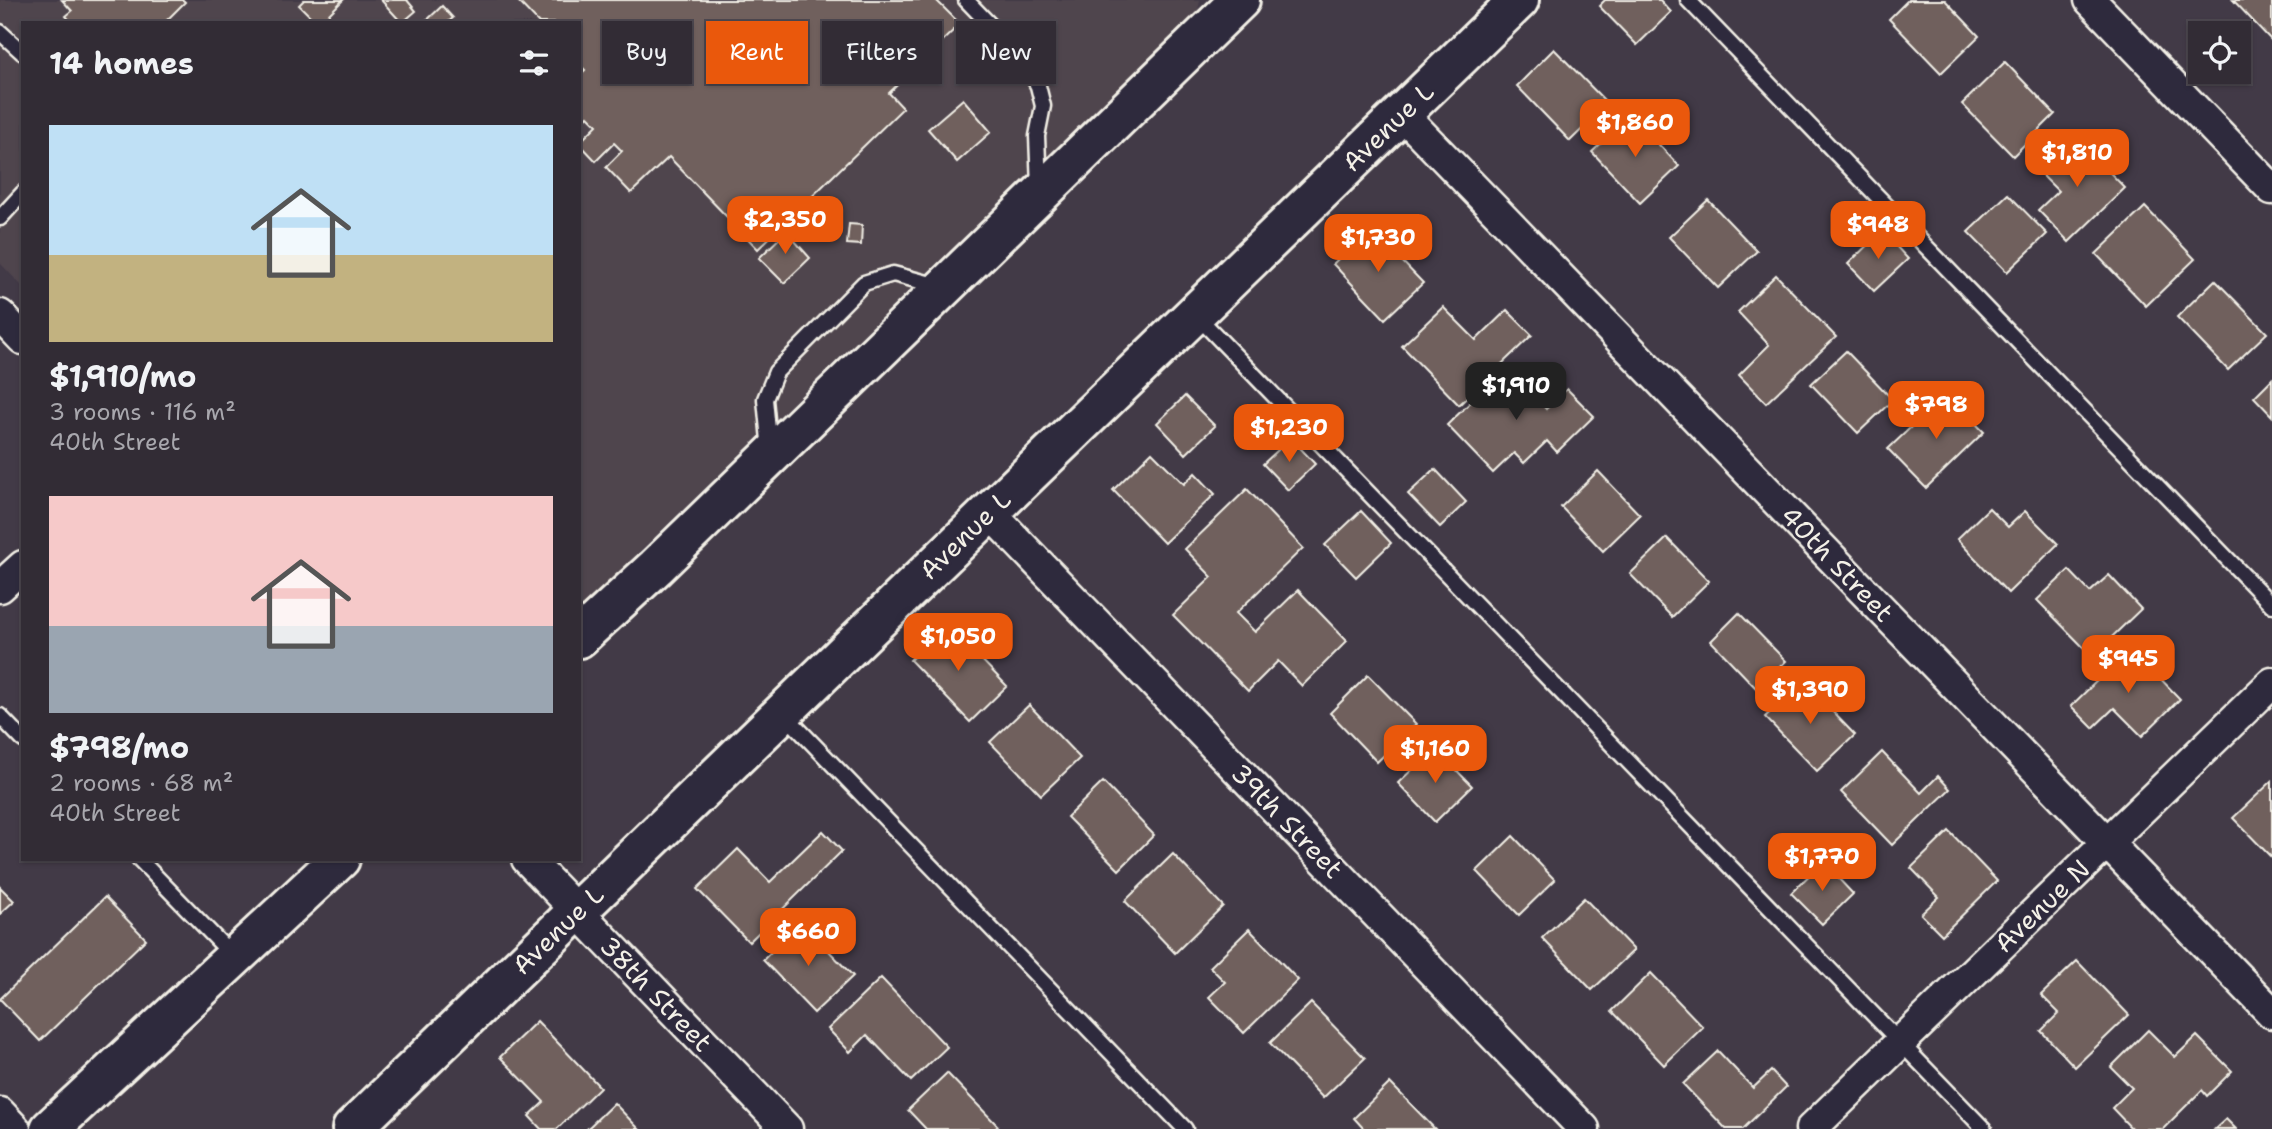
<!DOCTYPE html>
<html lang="en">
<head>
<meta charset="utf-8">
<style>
	:root { --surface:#322c35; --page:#3a343d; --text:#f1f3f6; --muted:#a8a7ad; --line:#4d4850; --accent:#ea580c }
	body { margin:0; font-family:"Shantell Sans",sans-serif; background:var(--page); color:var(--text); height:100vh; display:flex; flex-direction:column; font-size:26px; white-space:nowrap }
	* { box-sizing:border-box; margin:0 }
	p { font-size:23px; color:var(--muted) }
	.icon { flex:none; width:38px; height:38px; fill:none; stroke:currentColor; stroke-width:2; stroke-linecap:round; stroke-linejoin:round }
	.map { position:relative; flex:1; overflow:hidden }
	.sheet { position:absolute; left:21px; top:21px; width:560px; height:840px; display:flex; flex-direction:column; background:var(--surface); border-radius:0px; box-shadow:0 2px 5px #0004,0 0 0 2px var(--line) }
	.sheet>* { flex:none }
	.top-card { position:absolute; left:602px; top:21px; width:665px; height:63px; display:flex; gap:14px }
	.buttons { position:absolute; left:2188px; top:21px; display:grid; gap:14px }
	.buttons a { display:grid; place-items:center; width:63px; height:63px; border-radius:0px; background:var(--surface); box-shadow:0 2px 5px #0004,0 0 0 2px var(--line); font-size:35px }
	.price { position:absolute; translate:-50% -60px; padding:0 16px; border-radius:14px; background:var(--accent); color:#fff; font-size:23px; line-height:46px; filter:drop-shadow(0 2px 4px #0008) }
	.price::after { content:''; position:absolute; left:50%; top:42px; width:21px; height:16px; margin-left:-10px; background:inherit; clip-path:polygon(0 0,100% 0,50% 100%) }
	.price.selected { background:#222; color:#fff }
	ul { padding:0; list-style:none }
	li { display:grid; align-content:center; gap:14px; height:371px; padding:0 28px }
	li span { display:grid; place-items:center; height:217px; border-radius:0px; color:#555 }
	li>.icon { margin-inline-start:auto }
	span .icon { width:126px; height:126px; fill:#fffc; stroke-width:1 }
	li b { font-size:30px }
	h2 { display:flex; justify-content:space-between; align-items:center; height:84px; padding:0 28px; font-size:30px }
	.pill { padding:0 24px; border-radius:0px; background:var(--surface); box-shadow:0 2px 5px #0004,0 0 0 2px var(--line); font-size:24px; line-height:63px }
	.pill.selected { background:var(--accent); color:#fff }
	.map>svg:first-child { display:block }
	.built { fill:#50454e }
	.building { fill:#6f605d; stroke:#f4f1e8; stroke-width:2 }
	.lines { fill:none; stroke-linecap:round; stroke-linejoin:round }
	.lane-casing { stroke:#f4f1e8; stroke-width:19 }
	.street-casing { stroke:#f4f1e8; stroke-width:35 }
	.secondary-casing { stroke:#f4f1e8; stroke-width:44 }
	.lane { stroke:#2f2a3d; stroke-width:14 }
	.street { stroke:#2f2a3d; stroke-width:30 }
	.secondary { stroke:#2f2a3d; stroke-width:38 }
	.labels { text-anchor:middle; stroke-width:5; stroke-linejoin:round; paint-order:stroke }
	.street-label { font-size:26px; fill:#f4f1e8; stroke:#2f2a3d }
</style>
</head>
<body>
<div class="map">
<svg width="2272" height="1129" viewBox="0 0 2272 1129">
	<rect width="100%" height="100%" fill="#423a47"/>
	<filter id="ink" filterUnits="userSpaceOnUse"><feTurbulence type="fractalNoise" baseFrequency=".0143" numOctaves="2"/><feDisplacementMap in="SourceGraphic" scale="14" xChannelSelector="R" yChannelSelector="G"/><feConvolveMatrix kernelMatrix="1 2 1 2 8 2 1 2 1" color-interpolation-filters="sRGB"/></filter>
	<g filter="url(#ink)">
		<polygon class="built" points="0,0 1200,0 1198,10 1194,14 579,610 579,23 23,23 23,287 0,263"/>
		<g class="building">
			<polygon points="62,0 183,0 185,2 164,23 72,23 66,16 72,11"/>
			<polygon points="304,0 343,0 320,23 317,23 299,5"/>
			<polygon points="381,0 407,0 416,11 402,23"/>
			<polygon points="517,0 936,0 960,24 889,93 903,108 758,249 669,157 631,193 606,167 622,151 614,143 596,161 579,143 597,125 588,116 579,125 579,76 585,70 579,64 579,23 539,23"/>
			<polygon points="1605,0 1660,0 1671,12 1637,45 1599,6"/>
			<polygon points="1908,0 1945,0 1979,36 1941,73 1889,19"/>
			<polygon points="2233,0 2272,0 2272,41"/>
			<polygon points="442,6 453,18 447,23 424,23"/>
			<polygon points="1554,49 1608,104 1570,141 1517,86"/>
			<polygon points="2005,62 2055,114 2013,156 1962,104"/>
			<polygon points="963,99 991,132 957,162 928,129"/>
			<polygon points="1631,115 1679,166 1640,203 1592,152"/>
			<polygon points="2074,136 2125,188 2069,242 2038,210 2058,191 2038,171"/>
			<polygon points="2008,194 2047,234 2007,272 1968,232"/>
			<polygon points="1708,200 1757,251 1718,288 1669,237"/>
			<polygon points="2145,207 2195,259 2146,306 2096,254"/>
			<polygon points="849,224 862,225 861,245 847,244"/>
			<polygon points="790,228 798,236 794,240 810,258 784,283 759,258"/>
			<polygon points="1370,228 1423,283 1385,319 1333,264"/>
			<polygon points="1882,231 1908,259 1874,291 1848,264"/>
			<polygon points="1776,275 1836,337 1766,403 1739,375 1769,345 1738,312"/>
			<polygon points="2215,280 2267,333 2228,370 2177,317"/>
			<polygon points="1443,307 1476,340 1507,310 1532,335 1459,405 1402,346"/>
			<polygon points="1846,351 1893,400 1858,433 1811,384"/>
			<polygon points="1507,367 1546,409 1567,389 1594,416 1557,452 1547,441 1524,463 1514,453 1493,473 1447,425"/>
			<polygon points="2272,379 2272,416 2254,397"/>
			<polygon points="1946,394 1984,432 1926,488 1888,449"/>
			<polygon points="1185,396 1215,426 1186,454 1157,423"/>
			<polygon points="1291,438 1315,464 1288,490 1263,464"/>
			<polygon points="1152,452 1184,484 1195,473 1215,494 1164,543 1113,490"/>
			<polygon points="1435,469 1466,502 1440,527 1408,494"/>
			<polygon points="1598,471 1640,515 1603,551 1561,507"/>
			<polygon points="1247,489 1303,548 1236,613 1255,632 1298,590 1347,641 1302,686 1278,661 1248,691 1173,615 1212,577 1185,549"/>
			<polygon points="1989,508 2008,527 2025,511 2058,544 2008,593 1957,539"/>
			<polygon points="1361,511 1391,543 1356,577 1325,545"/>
			<polygon points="1667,538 1709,581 1672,617 1630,574"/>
			<polygon points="2069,570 2090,592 2109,575 2141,609 2092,656 2037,600"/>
			<polygon points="1739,613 1786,661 1757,689 1711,641"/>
			<polygon points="947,624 1007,686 970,722 910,660"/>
			<polygon points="2131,648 2180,699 2142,736 2114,708 2093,728 2071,706"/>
			<polygon points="1368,675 1416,724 1377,762 1330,713"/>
			<polygon points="1803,681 1855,735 1817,771 1765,717"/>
			<polygon points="1029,705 1080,758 1041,795 990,742"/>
			<polygon points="1435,748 1472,786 1435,822 1398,783"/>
			<polygon points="1882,752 1921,793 1938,776 1950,789 1892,845 1841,792"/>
			<polygon points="2272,781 2272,858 2233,818"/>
			<polygon points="1103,782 1154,835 1119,870 1067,817"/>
			<polygon points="823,831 842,851 749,942 697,889 738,849 770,882"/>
			<polygon points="1949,831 1997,881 1942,935 1921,914 1939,897 1911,868"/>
			<polygon points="1513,836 1555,880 1519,915 1477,871"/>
			<polygon points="1173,854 1223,906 1175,953 1125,901"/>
			<polygon points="1823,862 1853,894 1822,924 1791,893"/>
			<polygon points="0,887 14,901 0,914"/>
			<polygon points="105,897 146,939 40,1041 0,999"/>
			<polygon points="1584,898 1634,950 1592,990 1542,938"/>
			<polygon points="801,922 853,976 814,1013 763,960"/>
			<polygon points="1249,929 1298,980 1244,1033 1209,997 1225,982 1210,967"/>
			<polygon points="2077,961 2129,1015 2075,1067 2041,1031 2059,1013 2041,995"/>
			<polygon points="1651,973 1703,1027 1664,1065 1612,1011"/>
			<polygon points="881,978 947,1047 911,1081 867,1035 850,1052 828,1029"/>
			<polygon points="1311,1003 1365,1058 1323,1098 1270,1043"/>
			<polygon points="537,1021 600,1087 557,1129 541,1129 529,1116 544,1102 500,1057"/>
			<polygon points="2148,1030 2175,1057 2197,1036 2232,1071 2207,1096 2202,1090 2163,1129 2132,1129 2112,1108 2132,1088 2111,1067"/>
			<polygon points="1718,1051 1753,1088 1771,1071 1786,1087 1743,1129 1726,1129 1683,1084"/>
			<polygon points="947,1073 998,1126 995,1129 926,1129 908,1110"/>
			<polygon points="1390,1083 1435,1129 1364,1129 1354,1118"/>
			<polygon points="614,1103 639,1129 587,1129"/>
			<polygon points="2226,1119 2236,1129 2215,1129"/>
		</g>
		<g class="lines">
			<defs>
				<g id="lane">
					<polyline points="966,0 1024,60 1038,86 1043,106 1037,136 1039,187"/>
					<polyline points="1688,0 2272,605"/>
					<polyline points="0,32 23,53"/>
					<polyline points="0,218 23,193"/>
					<polyline points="1196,315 1984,1129"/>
					<polyline points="770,451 765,399 776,372 864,283 893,274 939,286"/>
					<polyline points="784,714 1185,1129"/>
					<polyline points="0,716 23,740"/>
					<polyline points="139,859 233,956"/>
				</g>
				<g id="street">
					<polyline points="2090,0 2272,189"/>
					<polyline points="1402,114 2272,1013"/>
					<polyline points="0,315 23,339"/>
					<polyline points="989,512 1584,1129"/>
					<polyline points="0,587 23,566"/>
					<polyline points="527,859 787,1129"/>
					<polyline points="0,1113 15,1129"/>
					<polyline points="1811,1129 2272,683"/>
				</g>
				<g id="secondary">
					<polyline points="579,638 656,567 1240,0"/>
					<polyline points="50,1129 340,859"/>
					<polyline points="352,1129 1519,0"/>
				</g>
			</defs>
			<use href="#lane" class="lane-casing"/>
			<use href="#street" class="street-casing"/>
			<use href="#secondary" class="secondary-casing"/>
			<use href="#lane" class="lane"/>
			<use href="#street" class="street"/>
			<use href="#secondary" class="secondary"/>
		</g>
	</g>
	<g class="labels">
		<g class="street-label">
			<text transform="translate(1388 127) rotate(-44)" y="9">Avenue L</text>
			<text transform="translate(965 535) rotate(-44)" y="9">Avenue L</text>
			<text transform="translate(1837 564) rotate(46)" y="9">40th Street</text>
			<text transform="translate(1287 821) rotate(46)" y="9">39th Street</text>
			<text transform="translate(2042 906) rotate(-44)" y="9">Avenue N</text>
			<text transform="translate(558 930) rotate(-44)" y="9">Avenue L</text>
			<text transform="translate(656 994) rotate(46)" y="9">38th Street</text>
		</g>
	</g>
</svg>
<div class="buttons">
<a><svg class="icon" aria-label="locate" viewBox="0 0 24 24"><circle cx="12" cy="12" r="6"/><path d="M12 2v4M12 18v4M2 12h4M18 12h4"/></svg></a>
</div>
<b class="price" style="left:1635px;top:159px">$1,860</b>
<b class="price" style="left:2077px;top:189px">$1,810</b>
<b class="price" style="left:785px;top:256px">$2,350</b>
<b class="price" style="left:1878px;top:261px">$948</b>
<b class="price" style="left:1378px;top:274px">$1,730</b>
<b class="price selected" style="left:1516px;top:422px">$1,910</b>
<b class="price" style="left:1936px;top:441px">$798</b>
<b class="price" style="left:1289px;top:464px">$1,230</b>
<b class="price" style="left:958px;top:673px">$1,050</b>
<b class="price" style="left:2128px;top:695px">$945</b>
<b class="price" style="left:1810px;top:726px">$1,390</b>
<b class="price" style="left:1435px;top:785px">$1,160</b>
<b class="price" style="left:1822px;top:893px">$1,770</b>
<b class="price" style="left:808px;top:968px">$660</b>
<div class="top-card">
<a class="pill">Buy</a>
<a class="pill selected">Rent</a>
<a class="pill">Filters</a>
<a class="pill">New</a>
</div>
<section class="sheet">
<h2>14 homes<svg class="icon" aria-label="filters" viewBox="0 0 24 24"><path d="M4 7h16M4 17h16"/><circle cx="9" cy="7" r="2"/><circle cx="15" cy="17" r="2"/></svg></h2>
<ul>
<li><span style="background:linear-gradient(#bfe0f5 60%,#c2b280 0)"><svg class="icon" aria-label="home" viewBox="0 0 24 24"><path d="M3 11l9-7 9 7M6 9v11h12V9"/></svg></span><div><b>$1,910/mo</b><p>3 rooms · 116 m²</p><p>40th Street</p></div></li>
<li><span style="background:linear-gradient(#f6c9c9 60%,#9aa5b1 0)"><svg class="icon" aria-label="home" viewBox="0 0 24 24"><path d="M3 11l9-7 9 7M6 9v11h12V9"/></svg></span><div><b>$798/mo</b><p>2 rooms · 68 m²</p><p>40th Street</p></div></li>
</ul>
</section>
</div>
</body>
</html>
